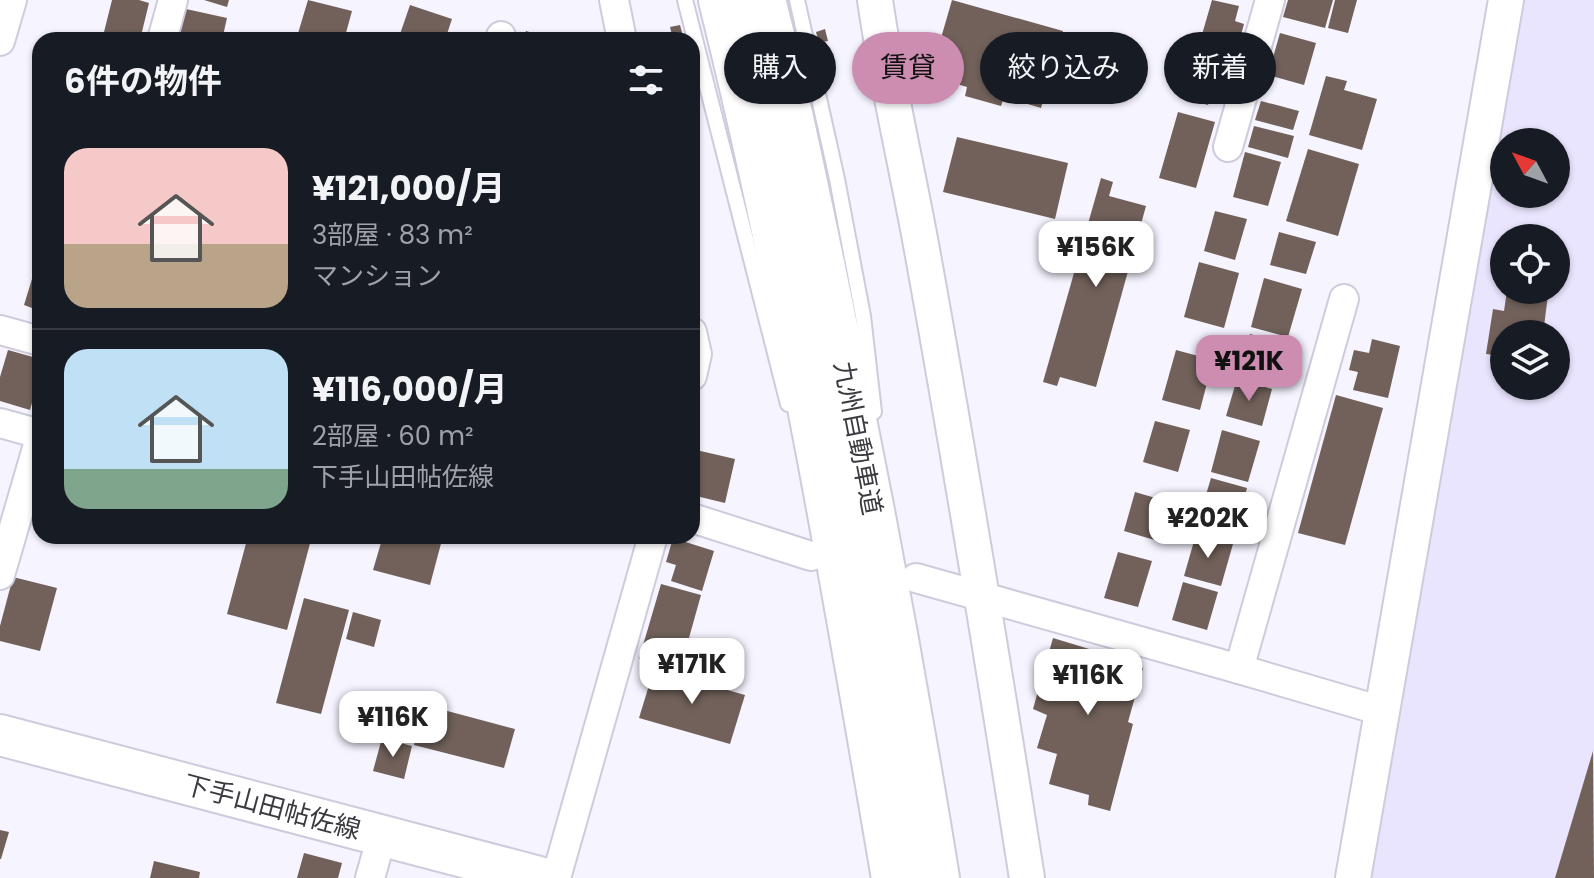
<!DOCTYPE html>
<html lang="ja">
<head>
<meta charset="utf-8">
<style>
	:root { --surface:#171b24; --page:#20242c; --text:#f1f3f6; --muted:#9ea1a6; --line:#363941; --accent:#cc8db0 }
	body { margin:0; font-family:Poppins,"Noto Sans JP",sans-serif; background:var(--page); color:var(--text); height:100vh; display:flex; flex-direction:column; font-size:30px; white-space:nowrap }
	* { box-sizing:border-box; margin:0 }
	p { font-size:26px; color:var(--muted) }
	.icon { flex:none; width:44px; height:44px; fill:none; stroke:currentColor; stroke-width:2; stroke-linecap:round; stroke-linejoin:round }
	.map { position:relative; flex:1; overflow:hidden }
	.side { position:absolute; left:32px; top:32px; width:668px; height:512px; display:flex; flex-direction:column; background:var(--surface); border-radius:24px; box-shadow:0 2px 6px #0004 }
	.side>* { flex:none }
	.banner { position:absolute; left:724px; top:32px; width:750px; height:72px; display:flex; gap:16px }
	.needle { width:52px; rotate:311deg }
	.controls { position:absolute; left:1490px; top:128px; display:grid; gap:16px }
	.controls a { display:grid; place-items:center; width:80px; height:80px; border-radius:50%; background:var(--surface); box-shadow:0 2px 6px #0004; font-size:40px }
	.price { position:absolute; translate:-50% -68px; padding:0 18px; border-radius:16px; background:#fff; color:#222; font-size:26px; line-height:52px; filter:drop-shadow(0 2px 4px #0008) }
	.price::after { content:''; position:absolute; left:50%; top:48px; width:24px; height:18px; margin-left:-12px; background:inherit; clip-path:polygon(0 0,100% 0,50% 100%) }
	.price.on { background:var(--accent); color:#111 }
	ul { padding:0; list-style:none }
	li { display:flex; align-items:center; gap:24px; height:200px; padding:0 32px }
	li+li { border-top:2px solid var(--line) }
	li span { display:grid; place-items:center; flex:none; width:224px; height:160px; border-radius:24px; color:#555 }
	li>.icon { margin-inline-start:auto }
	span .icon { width:96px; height:96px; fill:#fffc; stroke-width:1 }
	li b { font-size:34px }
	h2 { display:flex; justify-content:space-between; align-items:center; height:96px; padding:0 32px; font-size:34px }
	.chip { padding:0 28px; border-radius:36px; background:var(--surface); box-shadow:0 2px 6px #0004; font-size:28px; line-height:72px }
	.chip.on { background:var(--accent); color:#111 }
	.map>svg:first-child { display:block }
	.built { fill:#e9e5fe; fill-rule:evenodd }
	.building { fill:#71615a }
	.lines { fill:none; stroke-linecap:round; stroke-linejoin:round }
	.service-casing { stroke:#cecbdc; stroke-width:18 }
	.minor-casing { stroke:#cecbdc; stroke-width:32 }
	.tertiary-casing { stroke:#cecbdc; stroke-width:38 }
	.secondary-casing { stroke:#cecbdc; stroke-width:44 }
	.motorway-casing { stroke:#cecbdc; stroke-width:48 }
	.service { stroke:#fff; stroke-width:14 }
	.minor { stroke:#fff; stroke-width:28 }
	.tertiary { stroke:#fff; stroke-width:34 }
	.secondary { stroke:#fff; stroke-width:40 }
	.motorway { stroke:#fff; stroke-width:44 }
	.labels { text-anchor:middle; stroke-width:8; stroke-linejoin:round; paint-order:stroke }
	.street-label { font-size:26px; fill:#3b3a41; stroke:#fff }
</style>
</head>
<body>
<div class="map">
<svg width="1594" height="878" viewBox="0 0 1594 878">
	<rect width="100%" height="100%" fill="#f6f4ff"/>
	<path class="built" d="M1506,0H1594V878H1353ZM1504,142H1556V194H1504ZM1504,238H1556V290H1504ZM1504,334H1556V386H1504Z"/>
	<g class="building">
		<polygon points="112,0 139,0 149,3 140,40 102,40"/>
		<polygon points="204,0 229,0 227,7"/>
		<polygon points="308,0 352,11 344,40 296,40"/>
		<polygon points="952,0 1063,31 1041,108 1004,97 1001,106 965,96 967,87 930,76"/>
		<polygon points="1212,0 1239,6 1235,21 1244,24 1237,49 1245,51 1238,74 1194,62"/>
		<polygon points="1288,0 1333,0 1325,28 1283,17"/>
		<polygon points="1335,0 1357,0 1348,33 1328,28"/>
		<polygon points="410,5 452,19 445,40 398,40"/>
		<polygon points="186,9 227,18 222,40 178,39"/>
		<polygon points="680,25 683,36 673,39 670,27"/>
		<polygon points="825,29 828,41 819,43 816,32"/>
		<polygon points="526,31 553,39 553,40 523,40"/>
		<polygon points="1280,33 1316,43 1304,85 1268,75"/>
		<polygon points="1193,69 1217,76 1208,105 1185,99"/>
		<polygon points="1326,76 1347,81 1344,90 1377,99 1362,150 1309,135"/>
		<polygon points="1261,101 1299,111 1293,130 1255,120"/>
		<polygon points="1178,112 1215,122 1196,188 1159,178"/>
		<polygon points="1254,126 1294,136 1288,158 1248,147"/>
		<polygon points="957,137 1068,163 1055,219 943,192"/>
		<polygon points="1308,149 1359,164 1338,236 1286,221"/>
		<polygon points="1245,152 1281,162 1268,206 1233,197"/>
		<polygon points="1101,178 1113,182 1109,196 1146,206 1096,387 1060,377 1057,386 1043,382"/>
		<polygon points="1215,211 1247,219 1235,260 1204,251"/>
		<polygon points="1279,232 1316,242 1306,274 1270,265"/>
		<polygon points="1199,262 1239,273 1224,328 1184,317"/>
		<polygon points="36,266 40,267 40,311 24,305"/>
		<polygon points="1264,278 1302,289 1288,337 1251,327"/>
		<polygon points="1507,290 1545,290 1544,295 1548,295 1543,334 1504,334 1504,356 1486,354 1493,309 1504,311"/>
		<polygon points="1250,334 1282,343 1271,383 1238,374"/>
		<polygon points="1372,339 1400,346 1388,398 1353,390 1358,372 1349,370 1354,350 1369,353"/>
		<polygon points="8,350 40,359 40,375 30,410 0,401 0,377"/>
		<polygon points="1176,350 1213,360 1200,410 1162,400"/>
		<polygon points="1237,379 1272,389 1262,426 1226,416"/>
		<polygon points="1336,395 1383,408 1345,545 1298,533"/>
		<polygon points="1155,421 1190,430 1178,472 1143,462"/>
		<polygon points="1222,430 1260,441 1248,482 1211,472"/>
		<polygon points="692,449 735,459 725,503 692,495"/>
		<polygon points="1211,478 1247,488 1237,525 1200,515"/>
		<polygon points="1135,492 1169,502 1158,541 1124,531"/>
		<polygon points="1196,534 1233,544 1221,586 1184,576"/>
		<polygon points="248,536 312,536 287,630 227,614"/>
		<polygon points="383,536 443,536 430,585 373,570"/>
		<polygon points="673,538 714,551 702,591 671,581 676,565 666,562"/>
		<polygon points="1118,552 1152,561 1138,607 1104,598"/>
		<polygon points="13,577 57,588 40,651 0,641 0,626"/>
		<polygon points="1183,582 1218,592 1207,630 1172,620"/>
		<polygon points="661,584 701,595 680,670 639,659"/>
		<polygon points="304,598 349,610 321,714 276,703"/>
		<polygon points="353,612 381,620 374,647 346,639"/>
		<polygon points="1053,638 1109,655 1112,643 1140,652 1137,665 1143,668 1128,722 1133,724 1110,811 1088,805 1089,795 1049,784 1057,754 1037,748 1047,715 1033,709"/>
		<polygon points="654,669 745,695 730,744 639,718"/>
		<polygon points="425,705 515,729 504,768 414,745"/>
		<polygon points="395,709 419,715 412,742 388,735"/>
		<polygon points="382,738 412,746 404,779 373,771"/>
		<polygon points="1593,751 1594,878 1555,878"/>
		<polygon points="0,830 9,832 1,859 0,859"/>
		<polygon points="304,853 342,863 338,878 297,878"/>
		<polygon points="154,861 200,872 199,878 150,878"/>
	</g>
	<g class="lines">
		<defs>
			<g id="service">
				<polyline points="685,0 788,404"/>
				<polyline points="797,0 837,179 863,316 874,412"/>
			</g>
			<g id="minor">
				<polyline points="614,0 622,40"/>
				<polyline points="162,40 173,0"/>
				<polyline points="500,40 501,36"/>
				<polyline points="0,41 12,0"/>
				<polyline points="1228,147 1270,0"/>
				<polyline points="0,330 40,341"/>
				<polyline points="692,332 697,354 692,376"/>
				<polyline points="0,423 40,434"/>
				<polyline points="692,518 811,556"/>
				<polyline points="0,575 40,438"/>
				<polyline points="916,578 1239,669 1382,711"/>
				<polyline points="1239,669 1344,299"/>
				<polyline points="370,878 382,836"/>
				<polyline points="556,878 653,536"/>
			</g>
			<g id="tertiary">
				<path d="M875,0C887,84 907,167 922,250C960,459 994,668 1027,878"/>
				<polyline points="1353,878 1506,0"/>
			</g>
			<polyline id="secondary" points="0,735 543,878"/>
			<g id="motorway">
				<path d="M721,0C793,289 844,584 894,878"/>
				<path d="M763,0C785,84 802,169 820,254C864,461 903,669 937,878"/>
			</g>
		</defs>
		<use href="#service" class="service-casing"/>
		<use href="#minor" class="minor-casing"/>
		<use href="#tertiary" class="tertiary-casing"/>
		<use href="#secondary" class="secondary-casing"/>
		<use href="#motorway" class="motorway-casing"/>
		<use href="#service" class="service"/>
		<use href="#minor" class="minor"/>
		<use href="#tertiary" class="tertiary"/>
		<use href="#secondary" class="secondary"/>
		<use href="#motorway" class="motorway"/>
	</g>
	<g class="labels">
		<g class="street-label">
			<text transform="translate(858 438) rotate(79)" y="9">九州自動車道</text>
			<text transform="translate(272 807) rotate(15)" y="9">下手山田帖佐線</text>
		</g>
	</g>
</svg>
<div class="controls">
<a><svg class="needle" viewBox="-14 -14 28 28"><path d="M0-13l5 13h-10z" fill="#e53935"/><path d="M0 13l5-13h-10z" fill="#9ea1a6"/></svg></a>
<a><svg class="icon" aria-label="locate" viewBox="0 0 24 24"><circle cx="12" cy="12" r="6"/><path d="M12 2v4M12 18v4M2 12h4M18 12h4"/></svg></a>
<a><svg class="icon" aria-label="layers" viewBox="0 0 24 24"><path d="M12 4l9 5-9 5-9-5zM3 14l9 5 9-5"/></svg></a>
</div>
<b class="price" style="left:1096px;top:289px">¥156K</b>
<b class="price on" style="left:1249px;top:403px">¥121K</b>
<b class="price" style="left:1208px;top:560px">¥202K</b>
<b class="price" style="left:692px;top:706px">¥171K</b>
<b class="price" style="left:1088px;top:717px">¥116K</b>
<b class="price" style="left:393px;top:759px">¥116K</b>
<div class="banner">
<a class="chip">購入</a>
<a class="chip on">賃貸</a>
<a class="chip">絞り込み</a>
<a class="chip">新着</a>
</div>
<section class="side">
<h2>6件の物件<svg class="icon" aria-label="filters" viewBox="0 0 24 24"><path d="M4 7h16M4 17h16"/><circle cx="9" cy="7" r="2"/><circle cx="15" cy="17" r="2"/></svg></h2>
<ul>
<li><span style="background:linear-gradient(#f6c9c9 60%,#b9a48a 0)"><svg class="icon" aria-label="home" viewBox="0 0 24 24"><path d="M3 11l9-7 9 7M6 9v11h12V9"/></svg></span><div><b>¥121,000/月</b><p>3部屋 · 83 m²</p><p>マンション</p></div></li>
<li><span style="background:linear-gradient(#bfe0f5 75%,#7fa58c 0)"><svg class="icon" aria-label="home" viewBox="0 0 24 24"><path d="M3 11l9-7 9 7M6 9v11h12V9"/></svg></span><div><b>¥116,000/月</b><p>2部屋 · 60 m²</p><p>下手山田帖佐線</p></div></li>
</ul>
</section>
</div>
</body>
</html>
